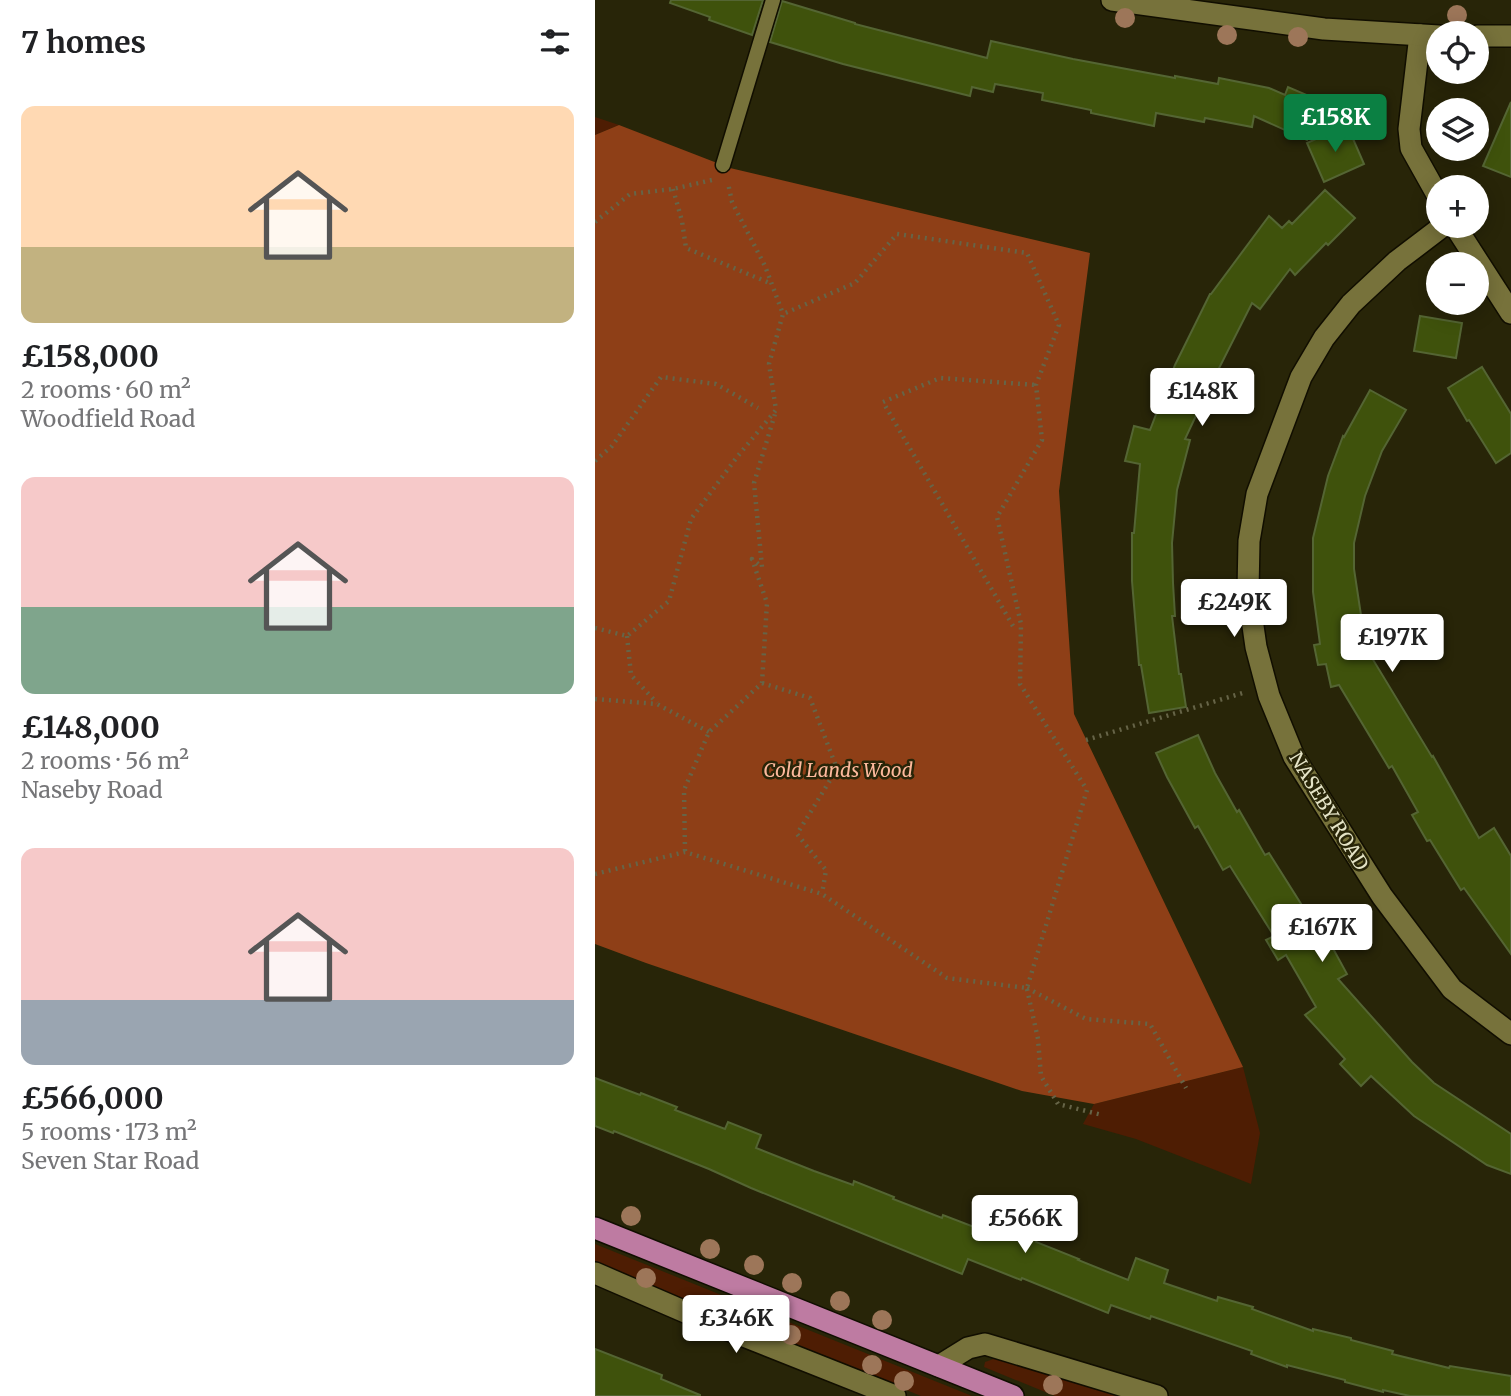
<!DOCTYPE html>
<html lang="en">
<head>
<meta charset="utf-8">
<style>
	:root { --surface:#fff; --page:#f2f2f2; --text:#202124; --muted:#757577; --accent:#0b8043 }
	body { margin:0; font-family:Merriweather,serif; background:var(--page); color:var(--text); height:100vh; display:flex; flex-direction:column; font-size:26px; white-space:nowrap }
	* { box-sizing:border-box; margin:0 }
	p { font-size:23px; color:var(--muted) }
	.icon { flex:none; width:38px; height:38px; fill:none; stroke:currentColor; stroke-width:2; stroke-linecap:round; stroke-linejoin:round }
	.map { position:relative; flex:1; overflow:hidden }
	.sheet { display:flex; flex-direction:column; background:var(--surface); width:595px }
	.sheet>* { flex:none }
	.tools { position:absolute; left:831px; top:21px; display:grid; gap:14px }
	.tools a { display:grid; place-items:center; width:63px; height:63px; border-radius:50%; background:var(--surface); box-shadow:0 4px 18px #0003; font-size:35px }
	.price { position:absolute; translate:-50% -60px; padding:0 16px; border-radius:7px; background:#fff; color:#222; font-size:23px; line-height:46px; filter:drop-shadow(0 2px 4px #0008) }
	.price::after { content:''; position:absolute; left:50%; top:42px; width:21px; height:16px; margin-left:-10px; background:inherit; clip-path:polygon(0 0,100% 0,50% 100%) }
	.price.selected { background:var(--accent); color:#fff }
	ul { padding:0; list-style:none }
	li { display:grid; align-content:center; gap:14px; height:371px; padding:0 21px }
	li span { display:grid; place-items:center; height:217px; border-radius:14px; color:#555 }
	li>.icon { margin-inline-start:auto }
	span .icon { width:126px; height:126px; fill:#fffc; stroke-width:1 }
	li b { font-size:30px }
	h2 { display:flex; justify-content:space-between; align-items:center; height:84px; padding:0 21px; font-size:30px }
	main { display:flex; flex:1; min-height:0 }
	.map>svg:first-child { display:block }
	.green { fill:#4e1d03 }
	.forest { fill:#8e3f17 }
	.building { fill:#3f520c; stroke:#546533; stroke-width:2 }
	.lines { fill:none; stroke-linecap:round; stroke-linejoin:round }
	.lane-casing { stroke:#110e00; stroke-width:17 }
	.street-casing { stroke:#110e00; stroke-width:24 }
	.secondary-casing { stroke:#110e00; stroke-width:24 }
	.highway-casing { stroke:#110e00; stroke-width:24 }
	.path { stroke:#666447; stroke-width:4.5; stroke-dasharray:2 5; stroke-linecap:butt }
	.lane { stroke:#77723b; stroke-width:14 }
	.street { stroke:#77723b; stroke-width:21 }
	.secondary { stroke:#77723b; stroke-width:21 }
	.highway { stroke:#be7ba2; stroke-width:21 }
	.tree { fill:#9d7659 }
	.labels { text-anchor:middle; stroke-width:5; stroke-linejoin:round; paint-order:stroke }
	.park-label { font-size:19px; font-style:italic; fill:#fdb99c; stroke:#282508 }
	.street-label { font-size:19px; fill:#e5e4c7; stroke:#282508 }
</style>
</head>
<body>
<main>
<section class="sheet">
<h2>7 homes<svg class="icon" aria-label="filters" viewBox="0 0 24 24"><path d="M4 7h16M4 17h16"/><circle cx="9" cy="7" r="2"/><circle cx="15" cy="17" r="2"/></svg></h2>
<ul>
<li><span style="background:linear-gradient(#ffd9b3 65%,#c2b280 0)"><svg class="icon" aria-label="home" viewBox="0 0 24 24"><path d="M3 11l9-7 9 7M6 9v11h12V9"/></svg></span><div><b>£158,000</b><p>2 rooms · 60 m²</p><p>Woodfield Road</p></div></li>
<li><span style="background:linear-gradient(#f6c9c9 60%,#7fa58c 0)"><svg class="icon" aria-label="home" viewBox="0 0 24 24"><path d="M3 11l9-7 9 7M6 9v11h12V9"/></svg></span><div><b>£148,000</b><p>2 rooms · 56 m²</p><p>Naseby Road</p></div></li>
<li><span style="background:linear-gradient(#f6c9c9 70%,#9aa5b1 0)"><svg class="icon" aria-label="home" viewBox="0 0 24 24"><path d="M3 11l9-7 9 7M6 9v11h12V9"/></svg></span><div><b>£566,000</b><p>5 rooms · 173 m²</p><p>Seven Star Road</p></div></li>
</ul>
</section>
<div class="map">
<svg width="916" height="1396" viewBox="0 0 916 1396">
	<rect width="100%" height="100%" fill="#282508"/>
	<g class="green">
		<polygon points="0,117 24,125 0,135"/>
		<polygon points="648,1067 665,1133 656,1184 541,1139 488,1124 499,1104"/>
		<polygon points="0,1244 377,1396 326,1396 0,1264"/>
		<polygon points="404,1357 531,1396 460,1396 389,1367 390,1362"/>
	</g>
	<polygon class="forest" points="24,125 135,168 495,253 464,491 479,714 648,1067 499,1104 427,1091 51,963 0,944 0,135"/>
	<g class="building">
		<polygon points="76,0 168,0 157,35 114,20 115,17 75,3"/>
		<polygon points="187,1 260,23 260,24 392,58 396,41 478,59 580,78 580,76 623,84 624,78 674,88 690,95 693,87 728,102 712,140 659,116 657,127 610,118 609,122 561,113 559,126 496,113 496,110 447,100 448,93 400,84 398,92 377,87 375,96 248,64 175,42"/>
		<polygon points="916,102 916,177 888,166"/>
		<polygon points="752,125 769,164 729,182 712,143"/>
		<polygon points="730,190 760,218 733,245 731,243 700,275 695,269 665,309 657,303 614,388 590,439 595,440 582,490 577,543 578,583 580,616 577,616 584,674 586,674 591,707 554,713 546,665 544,665 537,581 537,533 539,533 545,464 530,461 539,426 555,430 580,365 615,294 616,294 674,216 687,228 694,221 697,224"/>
		<polygon points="825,316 867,323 861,358 819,351"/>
		<polygon points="887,367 916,414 916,453 901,463 874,420 872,421 853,388"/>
		<polygon points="775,390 811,410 787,451 770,496 759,543 759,569 769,635 773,635 777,658 837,757 838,756 884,838 899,828 916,856 916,954 869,888 866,890 835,840 832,841 817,815 823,812 797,766 794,768 744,685 736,687 731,664 723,665 719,645 725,644 718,592 718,538 733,476 748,436 749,437"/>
		<polygon points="603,735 620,773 642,812 644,810 670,855 674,853 732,945 735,943 752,974 743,979 817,1062 839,1083 916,1134 916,1174 892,1165 819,1116 776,1076 766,1086 745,1064 750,1059 710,1015 721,1007 691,955 683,960 671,940 679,936 635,866 628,870 603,826 600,828 572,777 561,753"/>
		<polygon points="0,1078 45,1095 46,1093 82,1107 80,1110 130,1129 133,1122 166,1135 161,1148 219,1171 258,1185 259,1181 299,1197 298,1199 347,1218 348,1215 392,1232 397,1219 443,1237 441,1242 484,1259 483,1260 533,1280 541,1258 573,1270 569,1283 622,1301 623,1297 658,1307 657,1309 718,1331 718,1329 756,1338 756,1340 798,1351 797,1354 854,1368 855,1366 916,1376 916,1396 815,1396 788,1390 788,1392 750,1382 750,1380 692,1365 692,1367 656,1354 657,1351 556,1316 555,1319 516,1305 513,1313 427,1278 426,1280 373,1259 367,1274 156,1188 114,1169 19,1131 18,1133 0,1126"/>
		<polygon points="0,1349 67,1375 66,1379 105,1395 105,1396 0,1396"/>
	</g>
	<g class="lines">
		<defs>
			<polyline id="lane" points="128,165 178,0"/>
			<g id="street">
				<polyline points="825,35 814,129 816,148 844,198"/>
				<polyline points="848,226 802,261 756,304 729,338 706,377 662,494 654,541 653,591 661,647 674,696 699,757 787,896 857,989 916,1034"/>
				<polyline points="860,226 916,313"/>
				<polyline points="0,1273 116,1323 300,1396"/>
				<polyline points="344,1366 373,1348 390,1344 562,1396"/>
			</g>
			<g id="secondary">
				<polyline points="517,0 729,29 844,36"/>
				<polyline points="882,36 916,36"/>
			</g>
			<polyline id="highway" points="0,1228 418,1396"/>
		</defs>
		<use href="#lane" class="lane-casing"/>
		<use href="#street" class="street-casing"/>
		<use href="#secondary" class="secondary-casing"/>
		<use href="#highway" class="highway-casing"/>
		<g class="path">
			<polyline points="78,189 87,221 91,248 177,284"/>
			<polyline points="0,222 35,194 78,189 117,180"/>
			<polyline points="0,461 17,446 66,377 121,384 163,408"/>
			<polyline points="418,626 288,402 345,378 441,385"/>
			<polyline points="0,628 32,636 74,601 96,519 142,457 181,410 174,364 188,314 170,266 137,202 133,183"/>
			<polyline points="32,636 36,675 62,703"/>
			<polyline points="167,683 215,698 242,769 202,834 231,870 227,894"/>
			<polyline points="0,699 62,704 114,732"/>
			<polyline points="491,740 651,692"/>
			<polyline points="90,851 89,790 114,732 167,683 172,603 157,559 167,567 159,483 180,414"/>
			<polyline points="0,874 90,852 227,894 352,978 432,988 492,790 425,684 426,624 402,517 447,440 441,385 464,325 432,253 302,234 260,283 188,314"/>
			<polyline points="432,988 491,1019 555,1024 591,1088"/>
			<polyline points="432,989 443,1039 446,1076 463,1104 507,1115"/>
		</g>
		<use href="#lane" class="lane"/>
		<use href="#street" class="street"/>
		<use href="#secondary" class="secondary"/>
		<use href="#highway" class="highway"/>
	</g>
	<g class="tree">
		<circle cx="862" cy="15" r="10"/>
		<circle cx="530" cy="18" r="10"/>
		<circle cx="632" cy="35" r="10"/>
		<circle cx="703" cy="37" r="10"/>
		<circle cx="36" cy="1216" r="10"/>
		<circle cx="115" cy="1249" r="10"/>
		<circle cx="159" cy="1265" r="10"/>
		<circle cx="51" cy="1278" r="10"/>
		<circle cx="197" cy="1283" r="10"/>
		<circle cx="245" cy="1301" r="10"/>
		<circle cx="132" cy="1307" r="10"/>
		<circle cx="287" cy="1320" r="10"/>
		<circle cx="171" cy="1321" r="10"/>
		<circle cx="196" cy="1335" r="10"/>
		<circle cx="277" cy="1365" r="10"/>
		<circle cx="309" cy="1381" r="10"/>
		<circle cx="458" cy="1385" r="10"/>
	</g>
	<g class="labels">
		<g class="park-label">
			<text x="243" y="777">Cold Lands Wood</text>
		</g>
		<g class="street-label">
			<text transform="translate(734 811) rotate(59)" y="7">NASEBY ROAD</text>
		</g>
	</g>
</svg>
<div class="tools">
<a><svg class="icon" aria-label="locate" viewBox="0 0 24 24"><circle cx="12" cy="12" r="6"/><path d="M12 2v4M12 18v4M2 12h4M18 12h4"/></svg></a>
<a><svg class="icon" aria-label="layers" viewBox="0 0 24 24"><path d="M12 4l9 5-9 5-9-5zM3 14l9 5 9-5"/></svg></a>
<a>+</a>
<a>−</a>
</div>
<b class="price selected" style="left:740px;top:154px">£158K</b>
<b class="price" style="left:607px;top:428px">£148K</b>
<b class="price" style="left:639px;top:639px">£249K</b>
<b class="price" style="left:797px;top:674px">£197K</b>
<b class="price" style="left:727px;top:964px">£167K</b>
<b class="price" style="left:430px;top:1255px">£566K</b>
<b class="price" style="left:141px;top:1355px">£346K</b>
</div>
</main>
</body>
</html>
